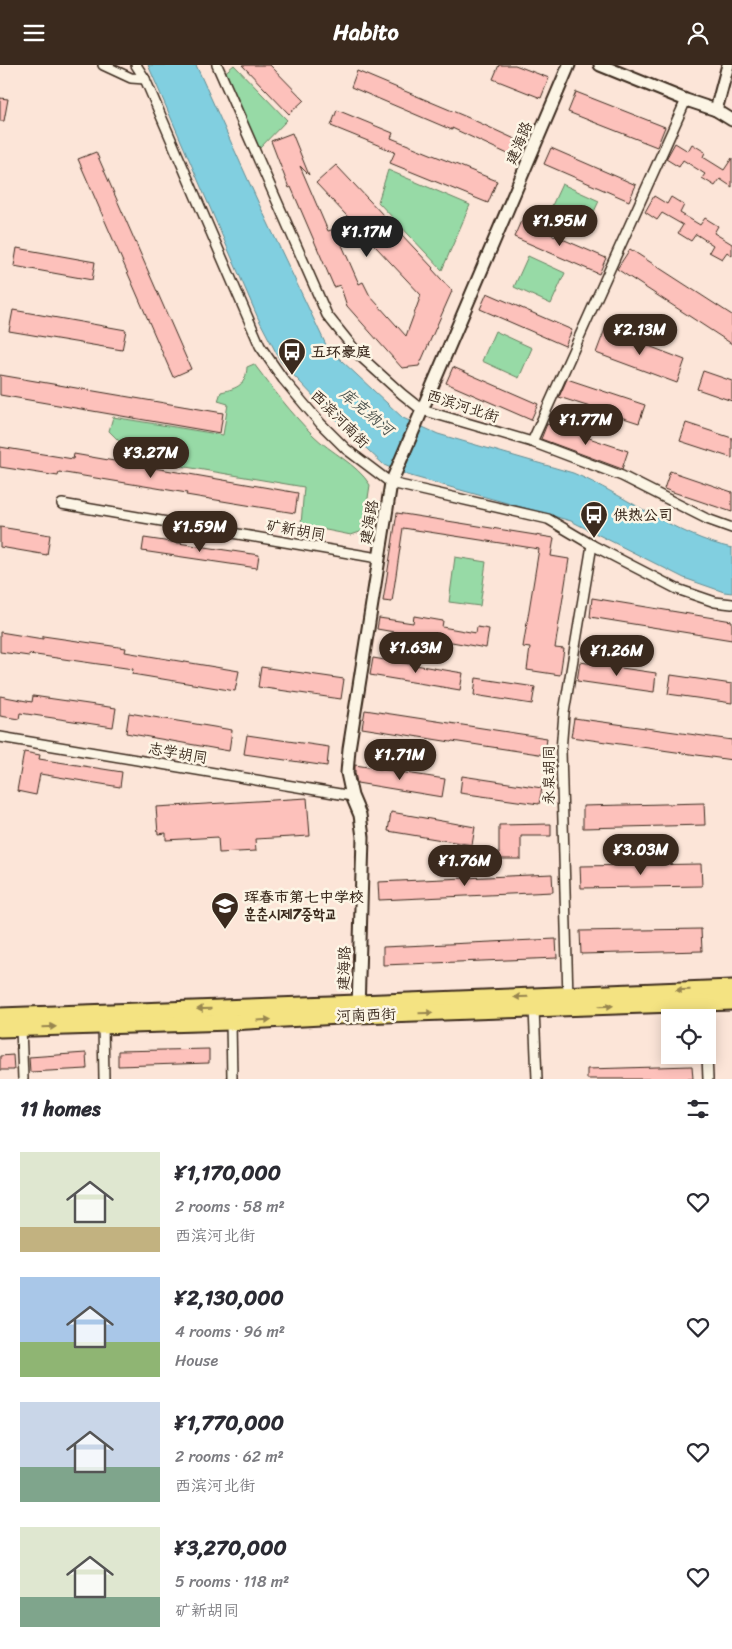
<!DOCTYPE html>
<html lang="en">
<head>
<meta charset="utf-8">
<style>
	:root { --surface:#fff; --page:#f7f7f7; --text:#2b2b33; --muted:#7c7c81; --accent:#3b2a1e }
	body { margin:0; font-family:Sriracha,"LXGW WenKai TC","Poor Story",sans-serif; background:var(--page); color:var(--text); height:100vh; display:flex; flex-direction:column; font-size:19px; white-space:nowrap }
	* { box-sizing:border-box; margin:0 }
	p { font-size:16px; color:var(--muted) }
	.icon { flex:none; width:28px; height:28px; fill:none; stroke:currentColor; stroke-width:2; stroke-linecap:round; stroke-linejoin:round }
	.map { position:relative; height:1014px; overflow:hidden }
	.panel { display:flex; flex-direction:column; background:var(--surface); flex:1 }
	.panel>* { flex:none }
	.controls { position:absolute; left:661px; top:944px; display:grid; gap:10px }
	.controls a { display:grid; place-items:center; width:55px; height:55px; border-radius:0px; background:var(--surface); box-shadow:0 2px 12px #0003; font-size:25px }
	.price { position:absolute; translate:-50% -42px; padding:0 11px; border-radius:18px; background:var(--accent); color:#fff; font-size:16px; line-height:32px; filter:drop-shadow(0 1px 2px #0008) }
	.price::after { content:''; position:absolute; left:50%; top:30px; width:15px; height:11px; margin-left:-8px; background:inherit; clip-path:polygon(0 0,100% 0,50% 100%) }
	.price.selected { background:#222; color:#fff }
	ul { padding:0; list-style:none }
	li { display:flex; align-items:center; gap:15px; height:125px; padding:0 20px }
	li span { display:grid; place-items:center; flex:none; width:140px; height:100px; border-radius:0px; color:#555 }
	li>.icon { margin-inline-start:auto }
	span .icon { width:60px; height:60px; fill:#fffc; stroke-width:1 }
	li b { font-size:21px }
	h2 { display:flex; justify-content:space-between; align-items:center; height:60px; padding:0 20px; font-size:21px }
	header { display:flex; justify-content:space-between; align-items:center; height:65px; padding:0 20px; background:var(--accent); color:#fff; font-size:22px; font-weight:800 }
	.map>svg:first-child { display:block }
	.green { fill:#97daa6; stroke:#698262 }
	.water { fill:#81cfe0; stroke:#658d92 }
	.building { fill:#fdc1bb; stroke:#3b2a1e }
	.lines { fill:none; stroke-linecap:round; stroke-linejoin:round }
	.minor-casing { stroke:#3b2a1e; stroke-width:12 }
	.tertiary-casing { stroke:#3b2a1e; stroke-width:15 }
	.primary-casing { stroke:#3b2a1e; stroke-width:19 }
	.minor { stroke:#fcf5e5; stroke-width:9 }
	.tertiary { stroke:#fcf5e5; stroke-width:11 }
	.primary { stroke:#f4e382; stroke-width:15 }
	.oneway { fill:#988650 }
	.labels { text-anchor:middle; stroke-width:5; stroke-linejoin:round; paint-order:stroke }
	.street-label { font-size:15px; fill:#3b2a1e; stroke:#fcf5e5 }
	.poi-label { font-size:15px; font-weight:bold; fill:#3b2a1e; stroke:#fcf5e5; text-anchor:start }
	.water-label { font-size:16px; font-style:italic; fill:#4c534e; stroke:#fcf5e5 }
</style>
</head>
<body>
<header><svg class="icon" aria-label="menu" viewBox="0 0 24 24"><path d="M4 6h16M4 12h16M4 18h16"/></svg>Habito<svg class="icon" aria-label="person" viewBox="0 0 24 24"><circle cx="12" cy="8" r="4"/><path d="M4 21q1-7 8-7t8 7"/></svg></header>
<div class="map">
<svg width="732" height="1014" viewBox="0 0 732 1014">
	<rect width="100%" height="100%" fill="#fce5d8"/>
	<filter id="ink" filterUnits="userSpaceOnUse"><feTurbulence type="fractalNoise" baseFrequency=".02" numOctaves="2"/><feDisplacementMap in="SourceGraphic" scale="10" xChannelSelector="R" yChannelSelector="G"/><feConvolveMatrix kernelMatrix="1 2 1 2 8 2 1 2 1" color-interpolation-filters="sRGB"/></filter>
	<g filter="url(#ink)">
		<g class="green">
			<polygon points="234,0 287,55 258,85 223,9"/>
			<polygon points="388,105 470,140 442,205 378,137"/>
			<polygon points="562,119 599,136 585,166 548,149"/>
			<polygon points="528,191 565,208 551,239 514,222"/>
			<polygon points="495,266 532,283 519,313 482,296"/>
			<path d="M254,299C272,323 291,348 313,370C331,388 356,398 370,420L363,466L351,470L301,460L304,422L121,391L122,379L109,366L113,352L223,370L228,339L218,336L221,327C238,323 246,320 247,302Z"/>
			<polygon points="455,492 486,497 480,541 449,537"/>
		</g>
		<path class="water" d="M148,0H196L259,139L327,282L403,353L438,369L573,408C626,430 676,471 732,483V528L724,527L684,513L571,456L407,410L384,400L337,356L281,297L258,253Z"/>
		<g class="building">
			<polygon points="242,0 270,0 304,35 289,49"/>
			<polygon points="499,0 515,0 549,13 541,33 493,14"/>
			<polygon points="357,6 469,53 517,75 510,90 452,63 452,65 351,22"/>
			<polygon points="576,27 665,62 657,82 568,47"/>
			<polygon points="0,33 8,34 4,56 0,56"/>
			<polygon points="337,45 393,68 391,73 497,116 488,138 390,98 395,87 331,61"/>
			<polygon points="292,68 309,110 300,101 328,166 335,164 359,219 363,217 370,231 406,271 421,230 316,118 336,100 433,203 432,204 452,226 419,301 402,303 347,241 340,220 334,222 291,122 289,123 271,76"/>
			<polygon points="675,78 688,86 692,79 705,87 703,92 724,105 732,93 732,122 720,114 715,121 702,113 705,109 683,95 679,102 666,94"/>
			<polygon points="551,83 636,120 629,136 544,99"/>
			<polygon points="96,87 191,304 173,312 78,94"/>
			<polygon points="654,131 667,139 671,132 684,140 680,148 700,160 705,153 718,161 714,168 732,179 732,191 727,187 722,194 709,187 713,180 696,169 691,176 678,168 683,160 662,148 657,155 645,147"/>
			<polygon points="521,156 606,193 599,209 514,172"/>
			<polygon points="17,183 95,197 92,215 14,201"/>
			<polygon points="630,184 732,250 732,279 617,204"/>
			<polygon points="487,228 572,265 565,281 480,244"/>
			<polygon points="13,245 126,265 122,285 9,266"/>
			<polygon points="605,264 685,295 677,318 596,288"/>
			<polygon points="453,302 538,339 531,355 446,318"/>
			<polygon points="703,306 732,316 732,336 697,324"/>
			<polygon points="0,310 223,348 220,368 0,330"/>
			<polygon points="567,314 645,340 639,358 559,332"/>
			<polygon points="686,358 732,373 732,393 680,376"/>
			<polygon points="547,359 628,386 622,404 541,374"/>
			<polygon points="0,382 73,394 74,389 298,428 295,448 186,430 187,428 59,407 58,411 0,402"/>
			<polygon points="670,406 732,427 732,447 664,424"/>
			<polygon points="397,448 554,473 551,491 569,494 555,583 564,584 560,610 527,605 530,583 523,582 539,484 403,463 392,537 383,536"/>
			<polygon points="0,462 50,470 47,490 0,482"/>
			<polygon points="144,473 259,490 257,503 142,486"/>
			<polygon points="592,533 732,556 732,575 590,552"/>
			<polygon points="414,551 443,556 442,562 476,568 477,562 489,564 486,583 377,564 379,553 413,558"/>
			<polygon points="0,567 43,574 43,571 126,583 125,587 239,606 235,626 132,609 133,604 29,589 29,591 0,587"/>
			<polygon points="373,593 463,608 460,625 370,610"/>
			<polygon points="580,597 656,608 654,627 577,616"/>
			<polygon points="261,602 344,614 341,634 258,622"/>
			<polygon points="671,610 732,619 732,638 668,629"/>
			<polygon points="476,613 535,622 532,639 474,630"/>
			<polygon points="0,631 32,637 33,631 116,643 113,662 20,648 19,654 0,651"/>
			<polygon points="365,645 547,673 545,690 452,676 451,677 362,663"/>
			<polygon points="129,648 232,665 229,686 126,668"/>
			<polygon points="574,653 732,675 732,695 571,672"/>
			<polygon points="247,670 329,682 327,701 244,689"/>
			<polygon points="24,687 40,690 39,694 122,707 120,722 40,709 36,730 17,726"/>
			<polygon points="355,700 445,714 442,732 357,718 355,708"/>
			<polygon points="462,711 542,723 539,739 460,728"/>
			<polygon points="307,733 310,771 255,774 256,786 219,788 218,772 166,775 166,768 158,769 156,742"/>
			<polygon points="704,738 705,760 583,763 583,741"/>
			<polygon points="391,747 475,762 472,780 388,766"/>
			<polygon points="551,759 551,771 521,771 521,794 499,794 499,760"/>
			<polygon points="701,799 702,821 581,823 580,801"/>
			<polygon points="552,809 553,827 379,835 378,817"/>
			<polygon points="701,864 702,886 581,889 580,866"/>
			<polygon points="556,874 557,893 383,900 383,882"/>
			<polygon points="209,984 209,998 118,1001 118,986"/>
			<polygon points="86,988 87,1004 30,1007 29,992"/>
			<polygon points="13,990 14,1005 0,1005 0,991"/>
			<polygon points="692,1001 693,1014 587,1014 587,1004"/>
		</g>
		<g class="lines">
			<defs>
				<g id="minor">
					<polyline points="103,0 131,13 145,14"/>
					<polyline points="136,0 145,14 260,281 283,314 321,359 346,384 391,418 548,454 592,480 677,524 715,537 732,539"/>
					<polyline points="217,0 327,250 360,291 402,329 422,345 532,377 622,411 707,454 732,463"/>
					<polyline points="532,377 686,35"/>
					<polyline points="62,439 378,493"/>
					<polyline points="0,672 352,731"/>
					<polyline points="568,932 561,686 564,648 592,480"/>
					<polyline points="703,938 704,952"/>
					<polyline points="534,944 537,1014"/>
					<polyline points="231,957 232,1014"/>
					<polyline points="103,960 104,1014"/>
					<polyline points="21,963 23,1014"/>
					<polyline points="707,990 708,1014"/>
				</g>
				<g id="tertiary">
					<polyline points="600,0 686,35 716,45 732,55"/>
					<polyline points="716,45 728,0"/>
					<polyline points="358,946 363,772 360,750 352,731 347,708 349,684 391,418 569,0"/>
				</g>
				<g id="primary">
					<polyline points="0,951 358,938 732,923"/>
					<polyline points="0,964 231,957 358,950 732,937"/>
				</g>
			</defs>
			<use href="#minor" class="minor-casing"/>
			<use href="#tertiary" class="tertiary-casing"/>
			<use href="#primary" class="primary-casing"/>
			<use href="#minor" class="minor"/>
			<use href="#tertiary" class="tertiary"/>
			<use href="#primary" class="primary"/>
		</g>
		<defs><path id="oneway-solid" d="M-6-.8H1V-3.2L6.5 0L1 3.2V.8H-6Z" transform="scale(1.25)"/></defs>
		<g class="oneway">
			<use href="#oneway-solid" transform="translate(683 925) rotate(178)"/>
			<use href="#oneway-solid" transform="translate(521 932) rotate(178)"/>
			<use href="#oneway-solid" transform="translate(606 941) rotate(-2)"/>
			<use href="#oneway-solid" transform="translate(204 944) rotate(178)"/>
			<use href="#oneway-solid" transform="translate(426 948) rotate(-2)"/>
			<use href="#oneway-solid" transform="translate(264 955) rotate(-3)"/>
			<use href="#oneway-solid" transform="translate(49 962) rotate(-2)"/>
		</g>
	</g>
	<defs>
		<symbol id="bus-pin" viewBox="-11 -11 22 30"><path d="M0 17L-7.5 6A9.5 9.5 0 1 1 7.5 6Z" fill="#3b2a1e" stroke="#fcf5e5"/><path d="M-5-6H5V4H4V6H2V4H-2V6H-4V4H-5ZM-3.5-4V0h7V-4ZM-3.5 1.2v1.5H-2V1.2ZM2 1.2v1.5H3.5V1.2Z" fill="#fff"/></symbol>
		<symbol id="school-pin" viewBox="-11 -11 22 30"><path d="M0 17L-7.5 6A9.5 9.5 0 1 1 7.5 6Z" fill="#3b2a1e" stroke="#fcf5e5"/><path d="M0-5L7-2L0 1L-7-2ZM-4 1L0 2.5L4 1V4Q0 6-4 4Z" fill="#fff"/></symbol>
	</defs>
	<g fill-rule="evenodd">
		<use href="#bus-pin" x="276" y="271" width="32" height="43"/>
		<use href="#bus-pin" x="578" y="434" width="32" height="43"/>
		<use href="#school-pin" x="209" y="825" width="32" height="43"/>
	</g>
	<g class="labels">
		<g class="street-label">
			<text transform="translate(519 78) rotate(-67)" y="5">建海路</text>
			<text transform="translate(463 341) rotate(18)" y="5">西滨河北街</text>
			<text transform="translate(340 354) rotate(45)" y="5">西滨河南街</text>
			<text transform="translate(369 457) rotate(-80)" y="5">建海路</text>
			<text transform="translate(296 465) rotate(10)" y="5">矿新胡同</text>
			<text transform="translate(178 688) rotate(10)" y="5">志学胡同</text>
			<text transform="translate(549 710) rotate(-90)" y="5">永泉胡同</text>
			<text transform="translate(344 903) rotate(-88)" y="5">建海路</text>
			<text transform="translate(366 950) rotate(-2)" y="5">河南西街</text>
		</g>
		<g class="poi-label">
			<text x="311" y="292">五环豪庭</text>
			<text x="613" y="455">供热公司</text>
			<text x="244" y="837">珲春市第七中学校<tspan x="244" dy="17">훈춘시제7중학교</tspan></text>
		</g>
		<g class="water-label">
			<text transform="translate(367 346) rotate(40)" y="6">库克纳河</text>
		</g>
	</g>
</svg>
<div class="controls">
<a><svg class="icon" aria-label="locate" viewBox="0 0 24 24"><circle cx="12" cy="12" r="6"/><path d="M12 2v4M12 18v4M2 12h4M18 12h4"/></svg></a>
</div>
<b class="price" style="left:560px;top:182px">¥1.95M</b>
<b class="price selected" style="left:367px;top:193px">¥1.17M</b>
<b class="price" style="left:640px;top:291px">¥2.13M</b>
<b class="price" style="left:586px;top:381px">¥1.77M</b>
<b class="price" style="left:151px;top:414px">¥3.27M</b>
<b class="price" style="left:200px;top:488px">¥1.59M</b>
<b class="price" style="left:416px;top:609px">¥1.63M</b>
<b class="price" style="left:617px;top:612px">¥1.26M</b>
<b class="price" style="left:400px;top:716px">¥1.71M</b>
<b class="price" style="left:641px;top:811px">¥3.03M</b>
<b class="price" style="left:465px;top:822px">¥1.76M</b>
</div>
<section class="panel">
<h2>11 homes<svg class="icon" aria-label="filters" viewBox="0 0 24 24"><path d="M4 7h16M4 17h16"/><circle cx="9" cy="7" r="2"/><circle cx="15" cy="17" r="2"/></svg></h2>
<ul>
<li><span style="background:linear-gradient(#dfe7d0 75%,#c2b280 0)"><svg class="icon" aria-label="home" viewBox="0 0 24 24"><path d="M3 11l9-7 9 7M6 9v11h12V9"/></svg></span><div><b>¥1,170,000</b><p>2 rooms · 58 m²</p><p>西滨河北街</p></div><svg class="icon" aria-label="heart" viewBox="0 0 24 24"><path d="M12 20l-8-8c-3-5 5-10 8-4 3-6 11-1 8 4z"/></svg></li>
<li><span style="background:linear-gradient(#a9c7e8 65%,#8fb573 0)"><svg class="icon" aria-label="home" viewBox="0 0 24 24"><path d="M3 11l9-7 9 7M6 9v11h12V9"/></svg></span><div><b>¥2,130,000</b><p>4 rooms · 96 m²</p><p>House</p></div><svg class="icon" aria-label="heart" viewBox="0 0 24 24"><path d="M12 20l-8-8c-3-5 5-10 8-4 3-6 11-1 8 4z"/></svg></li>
<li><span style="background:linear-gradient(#c9d6e8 65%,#7fa58c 0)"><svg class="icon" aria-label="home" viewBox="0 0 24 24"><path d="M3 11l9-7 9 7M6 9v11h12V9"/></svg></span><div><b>¥1,770,000</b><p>2 rooms · 62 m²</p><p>西滨河北街</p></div><svg class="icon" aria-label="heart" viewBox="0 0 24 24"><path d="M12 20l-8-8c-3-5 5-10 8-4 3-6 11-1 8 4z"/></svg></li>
<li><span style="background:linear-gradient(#dfe7d0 70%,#7fa58c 0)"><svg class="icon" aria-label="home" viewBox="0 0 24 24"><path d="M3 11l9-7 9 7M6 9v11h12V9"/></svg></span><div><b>¥3,270,000</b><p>5 rooms · 118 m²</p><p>矿新胡同</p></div><svg class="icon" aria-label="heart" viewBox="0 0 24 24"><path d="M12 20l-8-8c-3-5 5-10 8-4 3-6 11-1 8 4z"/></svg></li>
</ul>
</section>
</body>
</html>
